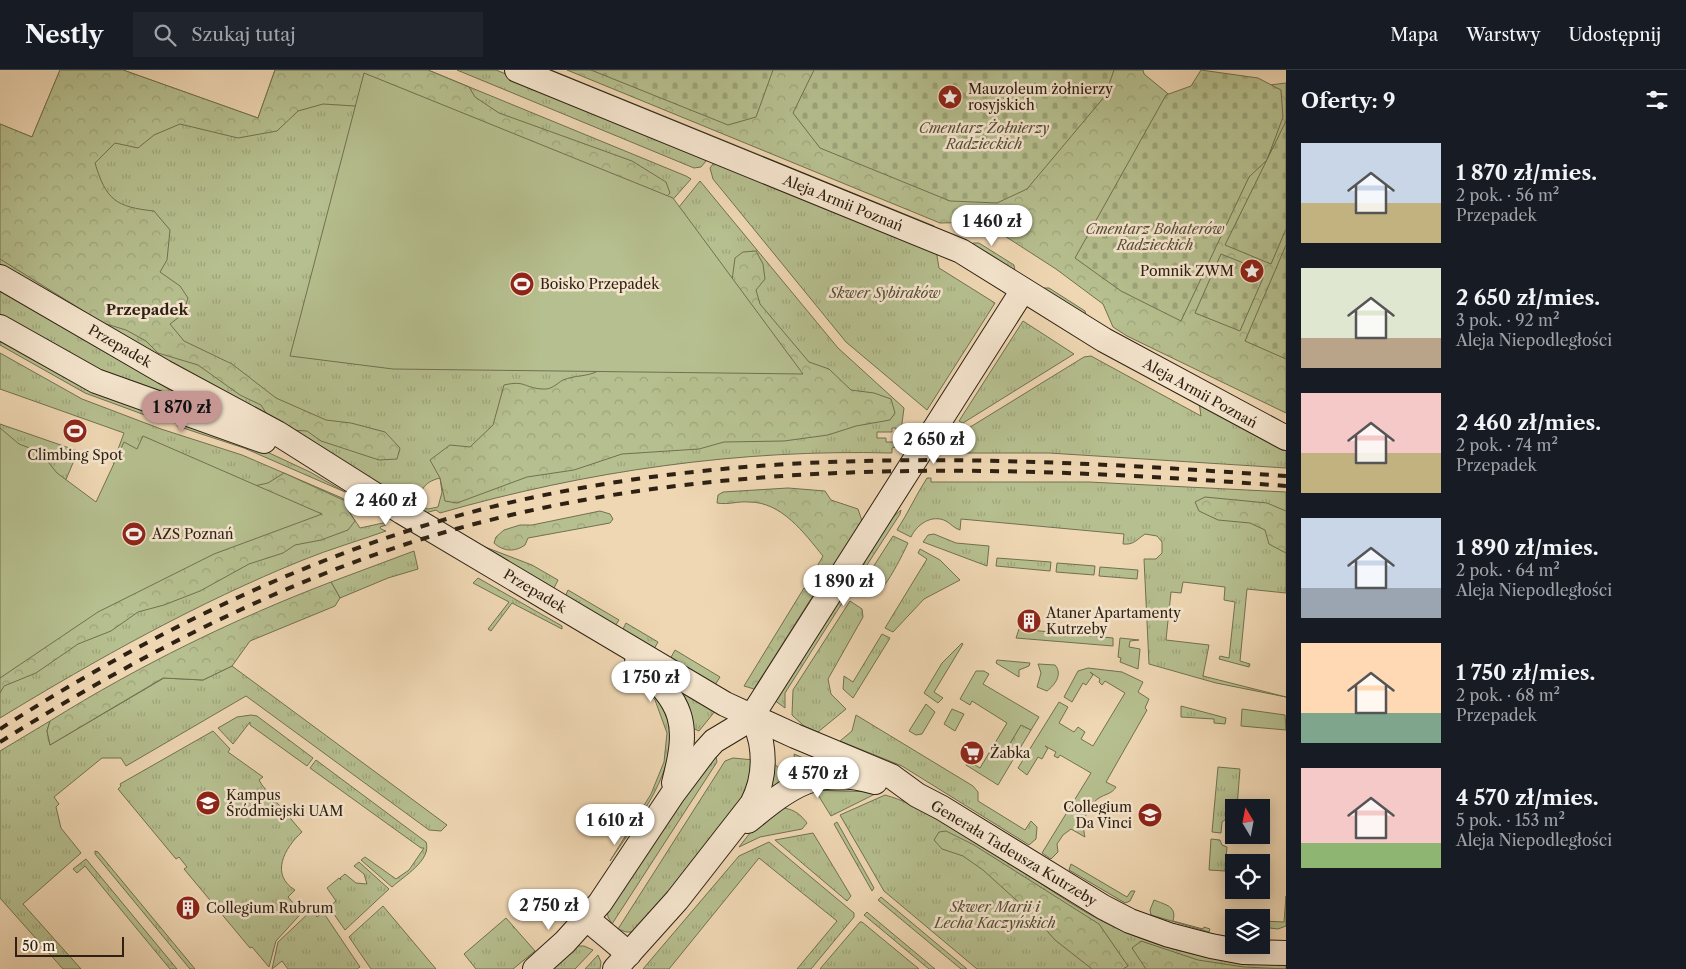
<!DOCTYPE html>
<html lang="pl">
<head>
<meta charset="utf-8">
<style>
	:root { --surface:#171b24; --page:#20242c; --text:#f1f3f6; --muted:#9ea1a6; --line:#363941; --accent:#c59692 }
	body { margin:0; font-family:"Libre Caslon Text",serif; background:var(--page); color:var(--text); height:100vh; display:flex; flex-direction:column; font-size:19px; white-space:nowrap }
	* { box-sizing:border-box; margin:0 }
	p { font-size:16px; color:var(--muted) }
	.icon { flex:none; width:28px; height:28px; fill:none; stroke:currentColor; stroke-width:2; stroke-linecap:round; stroke-linejoin:round }
	.map { position:relative; flex:1; overflow:hidden }
	.details { display:flex; flex-direction:column; background:var(--surface); width:400px }
	.details>* { flex:none }
	.needle { width:32px; rotate:350deg }
	.fabs { position:absolute; left:1225px; top:729px; display:grid; gap:10px }
	.fabs a { display:grid; place-items:center; width:45px; height:45px; border-radius:0px; background:var(--surface); box-shadow:0 2px 12px #0003; font-size:25px }
	.scale { position:absolute; left:15px; bottom:12px; width:109px; box-sizing:border-box; padding-left:5px; border:2px solid #2e2113; border-top:0; font-size:14px; line-height:18px; white-space:nowrap; color:#2e2113; -webkit-text-stroke:4px #f5e5ce; paint-order:stroke }
	.price { position:absolute; translate:-50% -42px; padding:0 11px; border-radius:18px; background:#fff; color:#222; font-size:16px; line-height:32px; filter:drop-shadow(0 1px 2px #0008) }
	.price::after { content:''; position:absolute; left:50%; top:30px; width:15px; height:11px; margin-left:-8px; background:inherit; clip-path:polygon(0 0,100% 0,50% 100%) }
	.price.selected { background:var(--accent); color:#111 }
	ul { padding:0; list-style:none }
	li { display:flex; align-items:center; gap:15px; height:125px; padding:0 15px }
	li span { display:grid; place-items:center; flex:none; width:140px; height:100px; border-radius:0px; color:#555 }
	li>.icon { margin-inline-start:auto }
	span .icon { width:60px; height:60px; fill:#fffc; stroke-width:1 }
	li b { font-size:21px }
	h2 { display:flex; justify-content:space-between; align-items:center; height:60px; padding:0 15px; font-size:21px }
	header { display:flex; align-items:center; gap:30px; box-sizing:border-box; height:70px; padding:0 25px; background:var(--surface); border-bottom:1px solid var(--line) }
	header strong { font-size:24px }
	nav { display:flex; gap:28px; margin-inline-start:auto; font-size:18px }
	.search { width:350px; height:45px; background:var(--page); display:flex; align-items:center; gap:12px; box-sizing:border-box; padding:0 18px; border-radius:0px; color:var(--muted); font-size:19px }
	main { display:flex; flex:1; min-height:0 }
	.map>svg:first-child { display:block }
	.grass { fill:url(#grass-tufts); stroke:#727051; fill-rule:evenodd }
	.forest { fill:url(#forest-crowns); stroke:#727051 }
	.cemetery { fill:url(#cemetery-stones); stroke:#727051 }
	.garden { fill:#b6bf8f; stroke:#727051 }
	.lines { fill:none; stroke-linecap:round; stroke-linejoin:round }
	.secondary-casing { stroke:#2e2113; stroke-width:26 }
	.secondary { stroke:#f5e5ce; stroke-width:24 }
	.rail { stroke:#2e2113; stroke-width:4; stroke-dasharray:9 9; stroke-linecap:butt }
	.labels { text-anchor:middle; stroke-width:5; stroke-linejoin:round; paint-order:stroke }
	.poi-label { font-size:14px; fill:#2e2113; stroke:#f5e5ce; text-anchor:start }
	.park-label { font-size:14px; font-style:italic; fill:#575038; stroke:#f5e5ce }
	.street-label { font-size:14px; fill:#2e2113; stroke:#f5e5ce }
	.neighbourhood-label { font-size:15px; font-weight:bold; fill:#2e2113; stroke:#f5e5ce }
</style>
</head>
<body>
<header>
<strong>Nestly</strong>
<div class="search"><svg class="icon" aria-label="search" viewBox="0 0 24 24"><circle cx="10" cy="10" r="6"/><path d="M15 15l6 6"/></svg>Szukaj tutaj</div>
<nav><a>Mapa</a><a>Warstwy</a><a>Udostępnij</a></nav>
</header>
<main>
<div class="map">
<svg width="1286" height="899" viewBox="0 0 1286 899">
	<defs>
		<pattern id="grass-tufts" width="24" height="20" patternUnits="userSpaceOnUse" patternTransform="scale(1.25)"><rect width="24" height="20" fill="#b6bf8f"/><path d="M3 7l-1-3M5 7V3M7 7l1-3M15 17l-1-3M17 17v-4M19 17l1-3" fill="none" stroke="#9da47a"/></pattern>
		<pattern id="forest-crowns" width="20" height="18" patternUnits="userSpaceOnUse" patternTransform="scale(1.25)"><rect width="20" height="18" fill="#b6bf8f"/><path d="M2 6a3 3 0 1 1 6 0M12 15a3 3 0 1 1 6 0" fill="none" stroke="#9da47a"/></pattern>
		<pattern id="cemetery-stones" width="16" height="16" patternUnits="userSpaceOnUse" patternTransform="scale(1.25)"><rect width="16" height="16" fill="#b6bf8f"/><path d="M2 7V4a2 2 0 0 1 4 0v3zM10 15v-3a2 2 0 0 1 4 0v3z" fill="#9da47a"/></pattern>
	</defs>
	<rect width="100%" height="100%" fill="#efd7b3"/>
	<filter id="stains"><feTurbulence type="fractalNoise" baseFrequency=".004" numOctaves="4"/><feColorMatrix values="0 0 0 0 .2 0 0 0 0 .09 0 0 0 0 .02 0 0 0 .5 -.17"/></filter>
	<radialGradient id="worn" r=".72"><stop offset=".6" stop-color="#630" stop-opacity="0"/><stop offset="1" stop-color="#630" stop-opacity=".3"/></radialGradient>
	<g class="grass">
		<path d="M60,0H123L258,48L275,0H428L686,106L691,109L668,135L682,141L679,137L700,111L838,278L904,338L899,376L892,378V383C740,379 586,401 440,443L436,440L422,444L0,198V54L32,67ZM892,358H896V372H886V368H877V362H892ZM440,408L442,422L438,437L428,439L421,438C418,422 423,412 440,408Z"/>
		<polygon points="457,0 496,0 703,85 706,91 701,97 694,98"/>
		<polygon points="537,0 551,0 934,156 939,161"/>
		<polygon points="720,91 936,180 939,198 995,233 927,340 846,272 713,109 710,98 713,94"/>
		<polygon points="973,173 979,173 1014,195 1015,202 972,175"/>
		<polygon points="0,216 222,345 119,312 0,250"/>
		<polygon points="1044,218 1049,218 1085,241 1086,245 1043,220"/>
		<polygon points="1023,251 1074,284 963,353 959,351"/>
		<polygon points="0,267 166,348 164,352 85,323 0,275"/>
		<path d="M0,283L82,329L161,359L242,385L342,428L352,434L346,437L360,458L383,453L386,455L380,457L381,459L386,461C358,471 330,479 303,490C197,533 97,589 0,648V582L40,560L120,396L113,393L124,363L0,319Z"/>
		<polygon points="1091,286 1201,346 1199,332 1286,379 1286,398 1049,383 949,383 949,374 965,374 972,369 967,359 1084,287"/>
		<polygon points="179,350 250,374 310,402 345,422 244,378 177,356"/>
		<polygon points="0,354 78,381 0,566"/>
		<path d="M927,408H931V412H1089L1286,422V523L1247,519L1240,591L1250,594L1249,597L1219,589L1220,586L1229,588L1235,532L1224,530L1225,517L1183,512L1181,523L1171,522L1166,570L1209,575L1203,606L1286,627L1216,613L1149,594L1144,489H1156L1162,483V472L1157,466L1145,464C1136,470 1134,475 1123,474L1124,464L961,449L960,460C954,458 951,454 946,451C932,444 917,454 911,467L897,460C908,443 916,425 927,408Z"/>
		<polygon points="901,440 900,444 854,515 850,511 893,447"/>
		<polygon points="934,464 956,473 989,476 987,496 923,472 928,465"/>
		<path d="M893,466L908,473C903,484 887,516 878,522C871,526 865,523 859,519Z"/>
		<polygon points="485,477 532,495 558,510 553,520 485,481"/>
		<polygon points="920,479 940,490 960,510 924,529 893,562 885,558 927,489 918,483"/>
		<polygon points="414,481 418,499 388,508 340,528 331,512"/>
		<polygon points="997,488 1051,492 1050,501 996,496"/>
		<polygon points="1057,493 1095,496 1094,505 1056,502"/>
		<polygon points="1100,497 1138,500 1137,509 1099,506"/>
		<polygon points="478,508 562,556 562,559 512,533 491,561 488,559 509,532 473,513"/>
		<polygon points="568,520 619,550 615,556 565,527"/>
		<polygon points="844,530 785,623 785,638 774,630 838,532"/>
		<polygon points="850,531 862,539 863,547 828,609 831,624 846,639 818,662 804,656 792,645 793,620"/>
		<polygon points="626,553 658,572 654,579 622,561"/>
		<polygon points="882,564 890,568 853,628 843,619 844,606 853,612"/>
		<polygon points="675,580 720,607 715,615 670,589"/>
		<polygon points="232,596 447,755 441,761 429,760 246,626 126,696 121,688 102,688 54,727 59,734 56,737 61,758 81,783 23,834 81,899 63,899 0,828 0,681 50,651 47,661 50,675 164,608 203,610"/>
		<path d="M636,607C645,617 657,627 663,639C689,690 636,751 610,791L651,724L664,692L667,663L655,630Z"/>
		<polygon points="670,611 716,640 699,661 688,656"/>
		<polygon points="1181,636 1226,648 1225,654 1214,653 1214,649 1181,647"/>
		<polygon points="251,645 257,646 313,688 307,696 250,655 250,652 233,674 218,658 237,647"/>
		<polygon points="856,645 973,716 978,722 978,731 1025,760 1031,751 1037,757 1036,769 1029,775 902,696 840,671 852,661"/>
		<polygon points="1021,654 1031,660 1017,683 1008,677"/>
		<path d="M213,661L230,679L228,682L263,707L259,710L262,715L302,762C284,778 270,805 295,820L288,827L300,841L307,837L276,871L269,897L252,877L250,878L184,799L187,797L179,787L176,789L118,719L121,716L120,714Z"/>
		<polygon points="794,684 820,695 821,697 807,704 795,693"/>
		<polygon points="716,687 717,692 612,854 608,847 607,839 700,694"/>
		<polygon points="733,688 754,690 751,714 728,753 634,862 626,862 618,859 725,691"/>
		<path d="M316,690L426,772C432,790 404,806 392,817L361,790L365,787L396,809L409,800L424,778H421L310,698Z"/>
		<polygon points="772,692 793,710 769,723"/>
		<polygon points="1218,697 1240,699 1237,737 1234,738 1234,755 1230,749 1226,749 1222,752 1221,763 1212,762"/>
		<polygon points="815,720 874,722 875,724 831,746"/>
		<path d="M885,725C921,735 956,760 988,779C1026,802 1062,830 1100,850C1159,881 1221,893 1286,895V899H977L884,821L840,745Z"/>
		<path d="M784,738C795,740 800,744 807,753L802,759L760,767L739,777L765,744Z"/>
		<polygon points="837,752 874,818 872,821 834,754"/>
		<polygon points="813,763 851,826 847,831 775,770"/>
		<polygon points="1211,769 1220,770 1222,775 1227,777 1225,801 1209,800"/>
		<polygon points="769,772 854,843 854,847 811,899 797,899 837,851 759,788 669,899 643,899 739,786"/>
		<polygon points="95,781 98,782 195,899 190,899 95,784"/>
		<polygon points="86,789 177,899 170,899 85,796 77,803 73,799"/>
		<polygon points="359,792 389,819 345,860 329,837 336,831 327,818 339,808 341,810 340,808 345,804 356,813 367,814 364,804 354,796"/>
		<polygon points="1286,826 1286,856 1278,859 1261,857 1261,851 1284,852"/>
		<polygon points="881,827 967,899 961,899 878,830"/>
		<polygon points="383,836 436,899 371,899 349,867"/>
		<polygon points="312,840 317,847 323,842 360,897 357,899 288,899 282,891 272,899 278,872"/>
		<polygon points="867,842 868,843 935,899 929,899 864,845"/>
		<polygon points="506,848 535,881 513,899 476,899 464,884"/>
		<polygon points="860,852 862,852 919,899 820,899"/>
		<polygon points="576,876 584,876 593,880 575,899 546,899"/>
		<polygon points="598,885 601,892 600,899 585,899"/>
	</g>
	<g class="forest">
		<path d="M60,0H123L258,48L275,0H428L469,17L475,27L499,43L632,91L666,112L670,123L661,132L368,45L355,36L323,34L298,41L277,61L238,68L180,54L154,65L138,78L115,73L95,93C106,130 116,137 154,141L170,160L167,190L160,202L180,216L188,228L183,244L170,254L184,271L232,294L276,328L326,350L351,353L385,362L400,378L397,389L379,390L321,371L307,361L290,360L270,349L261,335L240,325L198,295L158,283L146,271L126,260L103,253L0,189V54L32,67Z"/>
		<polygon points="567,0 1143,0 1144,4 1172,27 1286,13 1286,343 1127,266 1113,257 1103,234 1056,199 983,152 940,153"/>
		<path d="M756,181L763,194L765,209L756,220L760,234L809,292L829,299L851,320L874,323L891,329L895,343L890,350L856,356L828,365L784,371L724,372L699,379L622,384L574,400L527,407L457,433L445,431L440,408L430,390L450,375L470,377L493,355L504,315C526,310 524,318 542,319C552,320 556,314 563,310C575,305 587,307 598,301L731,218L735,188L743,182Z"/>
		<polygon points="284,403 352,434 346,437 355,451 348,460 321,470 295,475 283,483 249,494 200,521 164,535 138,542 111,561 78,574 36,603 4,616 0,623 0,582 254,416 268,413"/>
		<path d="M788,418L825,421L831,430L858,439L862,451L819,519L808,512L823,486C804,463 782,432 749,432C737,431 729,435 717,433L718,425L723,422Z"/>
		<polygon points="1205,427 1267,433 1286,441 1286,483 1269,474 1265,460 1250,453 1218,450 1199,441 1195,432"/>
		<path d="M600,441L610,444L613,449L610,453L528,468L525,475C515,482 504,482 494,473L496,467L504,460L520,455H532Z"/>
		<path d="M331,512L340,528L335,536L250,571L232,596L203,610L163,608L50,675L47,661L50,651C138,596 234,549 331,512Z"/>
		<polygon points="804,518 814,524 754,619 744,616"/>
		<polygon points="946,761 974,775 1099,854 1128,896 1123,899 1092,899 1055,870 1035,847 983,800 963,786 942,779 934,770 939,762"/>
		<polygon points="1141,871 1198,890 1244,897 1286,899 1146,899 1132,878"/>
	</g>
	<g class="cemetery">
		<polygon points="591,0 773,0 756,47 728,55"/>
		<polygon points="814,0 1114,0 1105,26 1027,119 997,133 950,131 820,78 793,43"/>
		<polygon points="1201,0 1258,8 1281,20 1283,47 1267,90 1249,107 1181,251 1121,221 1075,188 1166,25 1191,16"/>
		<polygon points="1286,51 1286,159 1271,194 1225,175"/>
		<polygon points="1286,175 1286,289 1245,271"/>
		<polygon points="1221,184 1261,200 1263,208 1240,261 1195,243"/>
	</g>
	<g class="garden">
		<polygon points="364,3 673,128 803,304 393,299 290,286"/>
		<polygon points="0,358 19,374 40,382 57,403 96,432 124,372 137,379 143,366 322,444 214,484 98,542 0,608"/>
		<polygon points="1019,559 1113,568 1113,576 1016,568"/>
		<polygon points="1120,568 1139,570 1130,571 1129,577 1140,579 1138,599 1120,592 1121,588 1118,587"/>
		<polygon points="962,573 963,574 934,622 943,628 938,633 924,623 942,593"/>
		<polygon points="997,590 1030,593 1029,596 1019,600 1019,607 996,593"/>
		<path d="M1038,594L1055,595C1063,604 1055,615 1047,621L1037,617L1041,603Z"/>
		<path d="M1088,598L1122,602L1143,612L1138,622L1149,629L1145,638L1147,640L1106,712L1116,717C1112,724 1105,724 1099,728C1087,736 1081,753 1085,767L1071,759L1063,765L1057,774L1058,782L1051,789L1042,783L1091,703L1060,685L1058,688L1054,686L1056,682L1045,676L1048,678L1042,689L1038,687L1027,705L1018,698L1059,632L1068,637L1059,653L1074,662L1078,657L1085,662L1081,669L1093,676L1125,623L1105,611L1102,615L1099,612L1100,609L1090,602L1093,605L1086,615L1083,613L1072,632L1064,627L1078,601Z"/>
		<polygon points="976,601 984,601 989,604 983,614 1039,647 1031,660 1021,655 1008,677 1017,683 998,715 966,695 968,691 980,698 1007,653 972,631 970,635 960,629"/>
		<polygon points="926,634 935,642 922,664 916,665 909,661"/>
		<polygon points="952,639 964,644 955,661 944,654"/>
		<polygon points="1242,639 1285,645 1286,660 1241,656"/>
		<polygon points="1071,794 1127,827 1131,821 1135,821 1130,831 1125,833 1069,800"/>
		<path d="M1154,830C1166,835 1177,836 1173,851L1203,859L1204,857L1210,859L1209,862L1151,845L1150,840Z"/>
	</g>
	<g class="lines">
		<defs>
			<g id="secondary">
				<polyline points="517,0 961,181 1104,270 1286,368"/>
				<polyline points="0,207 164,302 277,363 402,442 725,634 795,666 891,706 917,725 942,738 1103,837 1130,851 1169,865 1211,876 1243,882 1286,883"/>
				<polyline points="0,257 96,311 264,371"/>
				<path d="M637,592C684,634 690,652 674,713"/>
				<path d="M748,751C791,716 817,695 875,712"/>
				<polyline points="587,849 629,884"/>
				<polyline points="535,899 565,872 600,833 672,725 705,681 714,671 754,647"/>
				<path d="M615,899L677,830L752,734C762,715 765,694 761,672C758,660 754,650 757,638L1023,220"/>
			</g>
		</defs>
		<use href="#secondary" class="secondary-casing"/>
		<use href="#secondary" class="secondary"/>
		<g class="rail">
			<path d="M0,659C159,557 336,471 521,430C773,374 1031,388 1286,406"/>
			<path d="M0,672C142,583 295,504 456,459C722,385 1013,395 1286,416"/>
		</g>
	</g>
	<defs>
		<symbol id="sight-disc" viewBox="-11 -11 22 22"><circle r="9.5" fill="#8f2418" stroke="#f5e5ce"/><path d="M0-6L1.8-2.2L6-1.7L2.9 1.2L3.7 5.4L0 3.3L-3.7 5.4L-2.9 1.2L-6-1.7L-1.8-2.2Z" fill="#fff"/></symbol>
		<symbol id="stadium-disc" viewBox="-11 -11 22 22"><circle r="9.5" fill="#8f2418" stroke="#f5e5ce"/><path d="M0-5a6.5 5 0 1 0 0 10a6.5 5 0 1 0 0-10ZM-3.5-1.8h7v3.6h-7Z" fill="#fff"/></symbol>
		<symbol id="building-disc" viewBox="-11 -11 22 22"><circle r="9.5" fill="#8f2418" stroke="#f5e5ce"/><path d="M-4-6H4V6H1V3H-1V6H-4ZM-2.5-4.3h1.7v1.8h-1.7ZM.8-4.3h1.7v1.8H.8ZM-2.5-1h1.7V.8h-1.7ZM.8-1h1.7V.8H.8Z" fill="#fff"/></symbol>
		<symbol id="supermarket-disc" viewBox="-11 -11 22 22"><circle r="9.5" fill="#8f2418" stroke="#f5e5ce"/><path d="M-6-5.5h2.5l.6 2H6L4.5 2H-2.5L-4.4-4H-6ZM-1.5 3.2a1.3 1.3 0 1 0 .1 0ZM3 3.2a1.3 1.3 0 1 0 .1 0Z" fill="#fff"/></symbol>
		<symbol id="university-disc" viewBox="-11 -11 22 22"><circle r="9.5" fill="#8f2418" stroke="#f5e5ce"/><path d="M0-5L7-2L0 1L-7-2ZM-4 1L0 2.5L4 1V4Q0 6-4 4Z" fill="#fff"/></symbol>
	</defs>
	<g fill-rule="evenodd">
		<use href="#sight-disc" x="936" y="13" width="28" height="28"/>
		<use href="#sight-disc" x="1238" y="187" width="28" height="28"/>
		<use href="#stadium-disc" x="508" y="200" width="28" height="28"/>
		<use href="#stadium-disc" x="61" y="347" width="28" height="28"/>
		<use href="#stadium-disc" x="120" y="450" width="28" height="28"/>
		<use href="#building-disc" x="1015" y="537" width="28" height="28"/>
		<use href="#supermarket-disc" x="958" y="669" width="28" height="28"/>
		<use href="#university-disc" x="194" y="719" width="28" height="28"/>
		<use href="#university-disc" x="1136" y="731" width="28" height="28"/>
		<use href="#building-disc" x="174" y="824" width="28" height="28"/>
	</g>
	<g class="labels">
		<g class="poi-label">
			<text x="968" y="24">Mauzoleum żołnierzy<tspan x="968" dy="16">rosyjskich</tspan></text>
			<text x="1234" y="206" text-anchor="end">Pomnik ZWM</text>
			<text x="540" y="219">Boisko Przepadek</text>
			<text x="75" y="390" text-anchor="middle">Climbing Spot</text>
			<text x="152" y="469">AZS Poznań</text>
			<text x="1046" y="548">Ataner Apartamenty<tspan x="1046" dy="16">Kutrzeby</tspan></text>
			<text x="990" y="688">Żabka</text>
			<text x="226" y="730">Kampus<tspan x="226" dy="16">Śródmiejski UAM</tspan></text>
			<text x="1132" y="742" text-anchor="end">Collegium<tspan x="1132" dy="16">Da Vinci</tspan></text>
			<text x="206" y="843">Collegium Rubrum</text>
		</g>
		<g class="park-label">
			<text x="984" y="63">Cmentarz Żołnierzy<tspan x="984" dy="16">Radzieckich</tspan></text>
			<text x="1155" y="164">Cmentarz Bohaterów<tspan x="1155" dy="16">Radzieckich</tspan></text>
			<text x="885" y="228">Skwer Sybiraków</text>
			<text x="995" y="842">Skwer Marii i<tspan x="995" dy="16">Lecha Kaczyńskich</tspan></text>
		</g>
		<g class="street-label">
			<text transform="translate(843 133) rotate(22)" y="5">Aleja Armii Poznań</text>
			<text transform="translate(120 276) rotate(30)" y="5">Przepadek</text>
			<text transform="translate(1200 323) rotate(29)" y="5">Aleja Armii Poznań</text>
			<text transform="translate(535 521) rotate(31)" y="5">Przepadek</text>
			<text transform="translate(1014 783) rotate(31)" y="5">Generała Tadeusza Kutrzeby</text>
		</g>
		<g class="neighbourhood-label">
			<text x="147" y="245">Przepadek</text>
		</g>
	</g>
	<rect width="100%" height="100%" filter="url(#stains)"/>
	<rect width="100%" height="100%" fill="url(#worn)"/>
</svg>
<div class="fabs">
<a><svg class="needle" viewBox="-14 -14 28 28"><path d="M0-13l5 13h-10z" fill="#e53935"/><path d="M0 13l5-13h-10z" fill="#9ea1a6"/></svg></a>
<a><svg class="icon" aria-label="locate" viewBox="0 0 24 24"><circle cx="12" cy="12" r="6"/><path d="M12 2v4M12 18v4M2 12h4M18 12h4"/></svg></a>
<a><svg class="icon" aria-label="layers" viewBox="0 0 24 24"><path d="M12 4l9 5-9 5-9-5zM3 14l9 5 9-5"/></svg></a>
</div>
<div class="scale">50 m</div>
<b class="price" style="left:992px;top:177px">1 460 zł</b>
<b class="price selected" style="left:182px;top:363px">1 870 zł</b>
<b class="price" style="left:934px;top:395px">2 650 zł</b>
<b class="price" style="left:386px;top:456px">2 460 zł</b>
<b class="price" style="left:844px;top:537px">1 890 zł</b>
<b class="price" style="left:651px;top:633px">1 750 zł</b>
<b class="price" style="left:818px;top:729px">4 570 zł</b>
<b class="price" style="left:615px;top:776px">1 610 zł</b>
<b class="price" style="left:549px;top:861px">2 750 zł</b>
</div>
<section class="details">
<h2>Oferty: 9<svg class="icon" aria-label="filters" viewBox="0 0 24 24"><path d="M4 7h16M4 17h16"/><circle cx="9" cy="7" r="2"/><circle cx="15" cy="17" r="2"/></svg></h2>
<ul>
<li><span style="background:linear-gradient(#c9d6e8 60%,#c2b280 0)"><svg class="icon" aria-label="home" viewBox="0 0 24 24"><path d="M3 11l9-7 9 7M6 9v11h12V9"/></svg></span><div><b>1 870 zł/mies.</b><p>2 pok. · 56 m²</p><p>Przepadek</p></div></li>
<li><span style="background:linear-gradient(#dfe7d0 70%,#b9a48a 0)"><svg class="icon" aria-label="home" viewBox="0 0 24 24"><path d="M3 11l9-7 9 7M6 9v11h12V9"/></svg></span><div><b>2 650 zł/mies.</b><p>3 pok. · 92 m²</p><p>Aleja Niepodległości</p></div></li>
<li><span style="background:linear-gradient(#f6c9c9 60%,#c2b280 0)"><svg class="icon" aria-label="home" viewBox="0 0 24 24"><path d="M3 11l9-7 9 7M6 9v11h12V9"/></svg></span><div><b>2 460 zł/mies.</b><p>2 pok. · 74 m²</p><p>Przepadek</p></div></li>
<li><span style="background:linear-gradient(#c9d6e8 70%,#9aa5b1 0)"><svg class="icon" aria-label="home" viewBox="0 0 24 24"><path d="M3 11l9-7 9 7M6 9v11h12V9"/></svg></span><div><b>1 890 zł/mies.</b><p>2 pok. · 64 m²</p><p>Aleja Niepodległości</p></div></li>
<li><span style="background:linear-gradient(#ffd9b3 70%,#7fa58c 0)"><svg class="icon" aria-label="home" viewBox="0 0 24 24"><path d="M3 11l9-7 9 7M6 9v11h12V9"/></svg></span><div><b>1 750 zł/mies.</b><p>2 pok. · 68 m²</p><p>Przepadek</p></div></li>
<li><span style="background:linear-gradient(#f6c9c9 75%,#8fb573 0)"><svg class="icon" aria-label="home" viewBox="0 0 24 24"><path d="M3 11l9-7 9 7M6 9v11h12V9"/></svg></span><div><b>4 570 zł/mies.</b><p>5 pok. · 153 m²</p><p>Aleja Niepodległości</p></div></li>
</ul>
</section>
</main>
</body>
</html>
